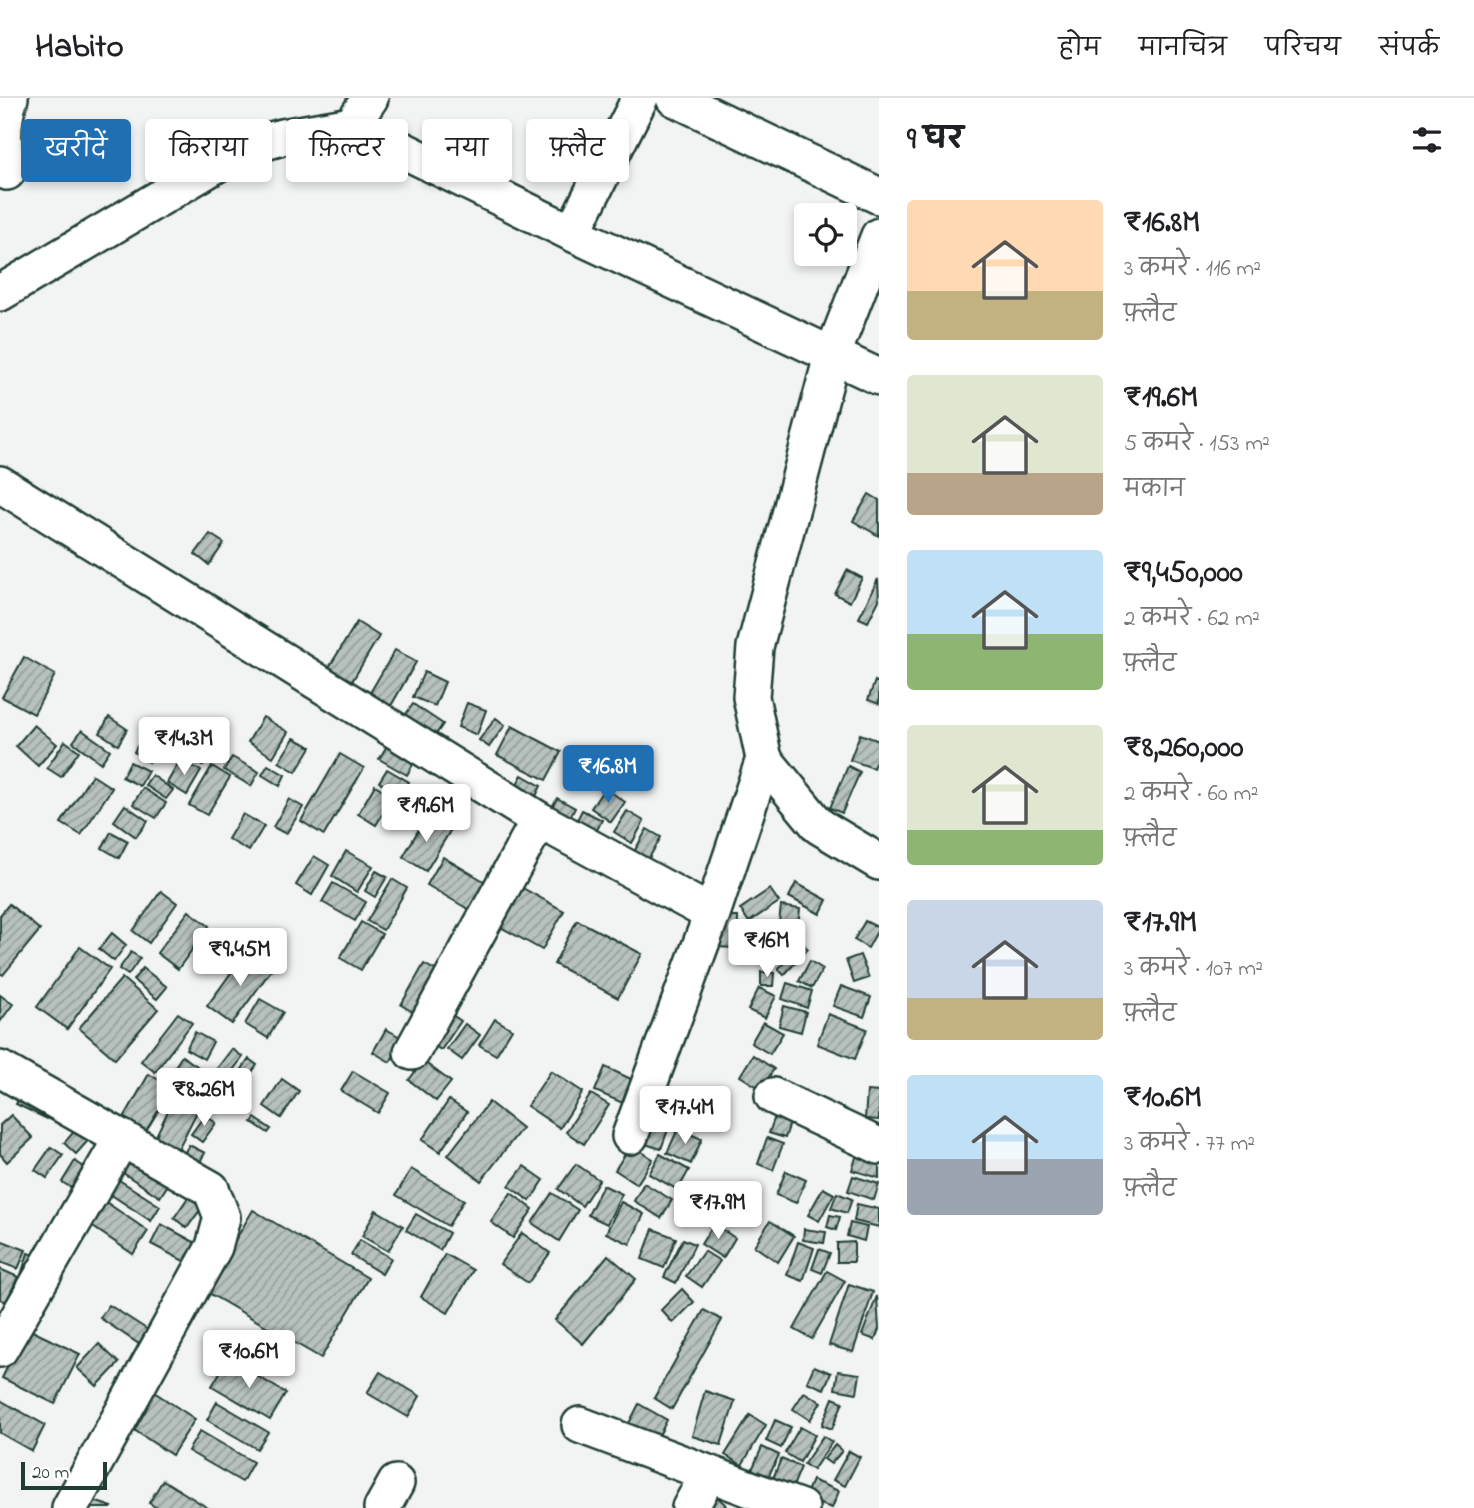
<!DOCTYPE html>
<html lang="hi">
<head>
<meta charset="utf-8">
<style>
	:root { --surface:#fff; --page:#f6f6f6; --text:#202124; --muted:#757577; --line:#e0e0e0; --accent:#1f6fb2 }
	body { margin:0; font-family:"Indie Flower","Playpen Sans Deva",sans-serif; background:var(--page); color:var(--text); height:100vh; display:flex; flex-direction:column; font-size:26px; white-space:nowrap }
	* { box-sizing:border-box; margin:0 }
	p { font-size:23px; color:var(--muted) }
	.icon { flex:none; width:38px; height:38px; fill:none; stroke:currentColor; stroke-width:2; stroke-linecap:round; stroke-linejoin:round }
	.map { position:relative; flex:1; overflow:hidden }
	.side { display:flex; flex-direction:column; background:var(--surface); width:595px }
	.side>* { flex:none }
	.guide { position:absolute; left:21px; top:21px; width:665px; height:63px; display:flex; gap:14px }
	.tools { position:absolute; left:794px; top:105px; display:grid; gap:14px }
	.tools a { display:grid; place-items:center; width:63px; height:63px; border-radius:7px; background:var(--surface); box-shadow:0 4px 10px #0003; font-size:35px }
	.scale { position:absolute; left:21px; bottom:18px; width:86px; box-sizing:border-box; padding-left:7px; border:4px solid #1f3d34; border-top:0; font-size:19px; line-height:24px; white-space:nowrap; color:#1f3d34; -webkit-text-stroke:5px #fff; paint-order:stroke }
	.price { position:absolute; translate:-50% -60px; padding:0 16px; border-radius:7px; background:#fff; color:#222; font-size:23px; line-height:46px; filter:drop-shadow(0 2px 4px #0008) }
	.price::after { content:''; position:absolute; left:50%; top:42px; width:21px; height:16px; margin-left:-10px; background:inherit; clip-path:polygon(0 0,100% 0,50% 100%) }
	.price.active { background:var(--accent); color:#fff }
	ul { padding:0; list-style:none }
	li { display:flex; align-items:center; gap:21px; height:175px; padding:0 28px }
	li span { display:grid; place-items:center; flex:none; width:196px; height:140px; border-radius:7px; color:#555 }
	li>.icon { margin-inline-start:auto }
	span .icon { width:84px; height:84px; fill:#fffc; stroke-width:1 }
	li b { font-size:30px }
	h2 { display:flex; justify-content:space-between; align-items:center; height:84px; padding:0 28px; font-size:30px }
	.pill { padding:0 24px; border-radius:7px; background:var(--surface); box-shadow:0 4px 10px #0003; font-size:24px; line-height:63px }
	.pill.active { background:var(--accent); color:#fff }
	header { display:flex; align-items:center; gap:42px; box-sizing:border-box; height:98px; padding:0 35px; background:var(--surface); border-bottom:2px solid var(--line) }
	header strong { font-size:33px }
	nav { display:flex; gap:38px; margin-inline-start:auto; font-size:24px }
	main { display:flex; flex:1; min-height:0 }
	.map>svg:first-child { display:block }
	.building { fill:url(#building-hatch); stroke:#1f3d34; stroke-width:2 }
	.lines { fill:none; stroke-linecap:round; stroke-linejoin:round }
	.street-casing { stroke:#1f3d34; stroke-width:40 }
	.street { stroke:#fff; stroke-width:35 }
</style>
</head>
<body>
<header>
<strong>Habito</strong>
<nav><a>होम</a><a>मानचित्र</a><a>परिचय</a><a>संपर्क</a></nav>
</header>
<main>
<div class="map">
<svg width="879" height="1410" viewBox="0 0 879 1410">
	<defs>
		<pattern id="building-hatch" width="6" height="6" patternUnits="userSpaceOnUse" patternTransform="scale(1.75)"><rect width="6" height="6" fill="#b7c1bd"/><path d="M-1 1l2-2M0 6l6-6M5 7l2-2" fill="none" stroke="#949e9a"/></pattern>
	</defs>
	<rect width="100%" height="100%" fill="#f2f3f3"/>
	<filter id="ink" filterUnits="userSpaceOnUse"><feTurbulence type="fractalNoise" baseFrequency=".0143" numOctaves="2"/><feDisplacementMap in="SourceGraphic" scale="14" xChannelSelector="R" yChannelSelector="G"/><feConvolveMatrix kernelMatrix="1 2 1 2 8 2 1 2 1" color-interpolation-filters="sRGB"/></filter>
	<g filter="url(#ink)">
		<g class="building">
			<polygon points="869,396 879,402 879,438 853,423"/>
			<polygon points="210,436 224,445 209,467 195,456"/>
			<polygon points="847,472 862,480 850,504 835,496"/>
			<polygon points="878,481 879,502 868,524 859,520"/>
			<polygon points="357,524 379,538 351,585 328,571"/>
			<polygon points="395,552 416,564 388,613 367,600"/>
			<polygon points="24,559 55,577 34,616 2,599"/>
			<polygon points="424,574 445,584 435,608 413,599"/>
			<polygon points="875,583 879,585 879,606 868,602"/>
			<polygon points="467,605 486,612 477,637 458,629"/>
			<polygon points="413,606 443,626 429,647 399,626"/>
			<polygon points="109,619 127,631 118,647 100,635"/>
			<polygon points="263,619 288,634 273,659 248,644"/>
			<polygon points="496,620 505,627 489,649 479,642"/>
			<polygon points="34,627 57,646 38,668 16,648"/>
			<polygon points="512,628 561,654 546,682 497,657"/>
			<polygon points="82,632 110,652 101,665 73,644"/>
			<polygon points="860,636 879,643 879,656 873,670 850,662"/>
			<polygon points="393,638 420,654 407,677 379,661"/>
			<polygon points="294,640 311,649 296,674 279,664"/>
			<polygon points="141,641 157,651 149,664 134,654"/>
			<polygon points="65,643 79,653 61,679 47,670"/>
			<polygon points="186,650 206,657 203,668 183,660"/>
			<polygon points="340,656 364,670 324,737 301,723"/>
			<polygon points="232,659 259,674 251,688 224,672"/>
			<polygon points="181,661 201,673 187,697 167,685"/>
			<polygon points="130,664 148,673 140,688 122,679"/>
			<polygon points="268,667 285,677 280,688 262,677"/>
			<polygon points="212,668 230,679 207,717 189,707"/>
			<polygon points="848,668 860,674 842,715 830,710"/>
			<polygon points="387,671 409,684 402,698 379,684"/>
			<polygon points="92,677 112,690 81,737 61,725"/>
			<polygon points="152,677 173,692 166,701 145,687"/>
			<polygon points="522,677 541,688 531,708 511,697"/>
			<polygon points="375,687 393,698 376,727 358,716"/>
			<polygon points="143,690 166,705 156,720 133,706"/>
			<polygon points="605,690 625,704 611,724 591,710"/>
			<polygon points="557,700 575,710 564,731 546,720"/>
			<polygon points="289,701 303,709 286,736 273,729"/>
			<polygon points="125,707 148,723 136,739 114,723"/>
			<polygon points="582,712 602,722 593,740 573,730"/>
			<polygon points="627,713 644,723 632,745 614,734"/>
			<polygon points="243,716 264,728 249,753 228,741"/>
			<polygon points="426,719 450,733 426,773 403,759"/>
			<polygon points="647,731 661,739 645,767 631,759"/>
			<polygon points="111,734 128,743 119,760 102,750"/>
			<polygon points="346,753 373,768 357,794 332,778"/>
			<polygon points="314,758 329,767 312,797 296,787"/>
			<polygon points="443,759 489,786 473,814 427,787"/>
			<polygon points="376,773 387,779 375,799 365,793"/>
			<polygon points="392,781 407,790 383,832 367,823"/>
			<polygon points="333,785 366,804 355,823 322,804"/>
			<polygon points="796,785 827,802 820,816 789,799"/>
			<polygon points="519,788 564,813 542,852 497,827"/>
			<polygon points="770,791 779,804 749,824 740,811"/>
			<polygon points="161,793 177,805 149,845 133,833"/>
			<polygon points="9,806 40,832 3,877 0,875 0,817"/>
			<polygon points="781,808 800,811 798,828 779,825"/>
			<polygon points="189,813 209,828 178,871 157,855"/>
			<polygon points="716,819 738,819 737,850 715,849"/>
			<polygon points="577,822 642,856 618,900 554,866"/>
			<polygon points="865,823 879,830 868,850 854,842"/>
			<polygon points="361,824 382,836 361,872 340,860"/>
			<polygon points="770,831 790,842 780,861 760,850"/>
			<polygon points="112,835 126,847 114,863 99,851"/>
			<polygon points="802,845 808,851 784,877 778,871"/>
			<polygon points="80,849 110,871 67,931 37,909"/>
			<polygon points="247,853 272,871 232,926 207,908"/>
			<polygon points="131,854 140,860 128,877 119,871"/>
			<polygon points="860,857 869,880 854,885 846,862"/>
			<polygon points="810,863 823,871 812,890 799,883"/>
			<polygon points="424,866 442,876 418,917 401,907"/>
			<polygon points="143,870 167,889 157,901 133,882"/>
			<polygon points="761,874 774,875 773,888 761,888"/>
			<polygon points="122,880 158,911 115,961 79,930"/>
			<polygon points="787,885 812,893 807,910 782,901"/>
			<polygon points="841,888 871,899 864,919 833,908"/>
			<polygon points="759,890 776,898 765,920 748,912"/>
			<polygon points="0,897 13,906 0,924"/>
			<polygon points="260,901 283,914 268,940 245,926"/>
			<polygon points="784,908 806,914 801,934 779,928"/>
			<polygon points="445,912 461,923 441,952 424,940"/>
			<polygon points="178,915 192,925 155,974 141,963"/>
			<polygon points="828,916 867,931 855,961 817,946"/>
			<polygon points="495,921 512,931 496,957 479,947"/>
			<polygon points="763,924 783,935 770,956 751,945"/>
			<polygon points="465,926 480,937 462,962 447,951"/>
			<polygon points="386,931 404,941 390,964 373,954"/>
			<polygon points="195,934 213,944 204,961 186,951"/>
			<polygon points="232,951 243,959 226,981 215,973"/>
			<polygon points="753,957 774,971 761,991 740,978"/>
			<polygon points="182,958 197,968 184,986 170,976"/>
			<polygon points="249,961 257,967 240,991 232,986"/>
			<polygon points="423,963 451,984 436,1003 409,982"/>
			<polygon points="605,969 642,986 632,1009 595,993"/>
			<polygon points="353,973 390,995 378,1015 341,993"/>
			<polygon points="551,973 583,994 560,1030 527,1008"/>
			<polygon points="149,976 172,990 143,1038 121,1025"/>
			<polygon points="282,981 299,993 281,1020 264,1008"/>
			<polygon points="217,983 243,998 232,1015 207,1000"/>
			<polygon points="179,990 203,1002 177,1053 154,1042"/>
			<polygon points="23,992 54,1007 47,1021 16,1006"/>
			<polygon points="867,993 879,994 879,1022 865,1021"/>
			<polygon points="591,996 609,1007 584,1046 566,1034"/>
			<polygon points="449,1002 467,1014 440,1054 422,1042"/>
			<polygon points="489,1004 522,1030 481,1083 448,1057"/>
			<polygon points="778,1010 793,1016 785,1040 769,1035"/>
			<polygon points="11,1017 33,1040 7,1064 0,1056 0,1027"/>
			<polygon points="205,1017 216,1025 202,1044 191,1036"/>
			<polygon points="645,1017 670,1026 661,1051 636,1043"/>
			<polygon points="255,1020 271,1031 268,1035 252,1024"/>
			<polygon points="80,1027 92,1038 76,1056 64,1045"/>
			<polygon points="678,1031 702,1041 691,1066 667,1055"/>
			<polygon points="767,1040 783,1046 773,1072 758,1066"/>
			<polygon points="189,1047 205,1055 195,1073 179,1064"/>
			<polygon points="631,1047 653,1061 637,1086 615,1072"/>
			<polygon points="860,1047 879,1053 879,1080 852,1072"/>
			<polygon points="51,1049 63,1057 47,1080 35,1072"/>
			<polygon points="660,1056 689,1072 678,1092 649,1076"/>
			<polygon points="126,1057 169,1085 160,1099 117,1071"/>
			<polygon points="75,1063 93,1075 81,1096 62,1084"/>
			<polygon points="576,1066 599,1082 582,1108 558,1091"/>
			<polygon points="524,1068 544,1082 530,1103 509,1088"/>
			<polygon points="411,1071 464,1102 448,1128 396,1097"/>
			<polygon points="786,1073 806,1082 796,1105 776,1097"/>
			<polygon points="853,1078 879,1086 874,1102 848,1093"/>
			<polygon points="116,1080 160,1108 151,1123 107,1094"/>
			<polygon points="644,1085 672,1102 661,1120 634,1103"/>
			<polygon points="603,1087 622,1096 607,1126 588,1117"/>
			<polygon points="823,1090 834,1096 819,1123 808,1117"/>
			<polygon points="511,1095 533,1111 513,1140 491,1124"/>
			<polygon points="552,1095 578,1112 559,1143 532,1125"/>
			<polygon points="837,1095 852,1101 847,1115 831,1110"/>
			<polygon points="189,1098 203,1108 187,1130 174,1120"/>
			<polygon points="103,1102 148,1133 133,1156 87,1125"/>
			<polygon points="621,1104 644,1116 630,1146 606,1135"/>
			<polygon points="857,1106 879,1111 879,1129 854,1123"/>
			<polygon points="253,1112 368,1180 321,1260 205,1193"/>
			<polygon points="376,1112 403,1128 388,1153 362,1138"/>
			<polygon points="416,1116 449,1135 440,1152 406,1132"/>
			<polygon points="830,1117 840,1119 836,1132 827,1129"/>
			<polygon points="770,1123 794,1138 778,1164 754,1148"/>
			<polygon points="850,1125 867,1129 864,1143 847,1138"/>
			<polygon points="161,1126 205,1150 195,1169 151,1146"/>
			<polygon points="714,1126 735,1140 723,1160 701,1146"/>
			<polygon points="653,1131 676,1140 664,1170 642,1161"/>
			<polygon points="804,1131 826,1134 824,1145 803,1142"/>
			<polygon points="522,1135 550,1155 528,1185 500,1166"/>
			<polygon points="683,1141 695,1146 676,1185 664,1179"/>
			<polygon points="0,1142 26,1152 18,1171 0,1164"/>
			<polygon points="360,1142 391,1160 382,1176 351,1157"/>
			<polygon points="798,1144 814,1150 803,1183 787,1177"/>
			<polygon points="854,1144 854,1164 837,1164 837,1145"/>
			<polygon points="819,1151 830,1155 822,1175 812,1171"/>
			<polygon points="704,1153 720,1163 702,1189 686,1178"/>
			<polygon points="28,1155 44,1161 36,1183 21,1177"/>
			<polygon points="445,1156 473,1172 448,1215 421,1199"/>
			<polygon points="608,1157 636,1181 583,1246 555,1222"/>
			<polygon points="0,1171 18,1179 6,1204 0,1201"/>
			<polygon points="827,1173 845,1183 812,1241 794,1231"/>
			<polygon points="849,1186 873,1194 853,1254 829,1247"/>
			<polygon points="682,1191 694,1204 673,1225 661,1212"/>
			<polygon points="877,1198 879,1231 875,1242 862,1237"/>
			<polygon points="109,1207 148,1232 139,1246 100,1220"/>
			<polygon points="704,1212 722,1222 672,1311 654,1300"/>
			<polygon points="26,1230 80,1256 55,1306 2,1280"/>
			<polygon points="99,1246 119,1265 97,1288 77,1270"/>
			<polygon points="228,1261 286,1295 270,1322 212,1288"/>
			<polygon points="814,1268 831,1275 824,1291 807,1284"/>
			<polygon points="838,1273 860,1276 857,1295 835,1291"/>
			<polygon points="380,1274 420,1298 408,1319 367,1295"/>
			<polygon points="148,1290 195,1321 172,1357 125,1326"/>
			<polygon points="705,1293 735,1303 721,1347 692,1338"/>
			<polygon points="804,1294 821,1304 810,1322 793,1311"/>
			<polygon points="833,1300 843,1304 832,1331 822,1327"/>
			<polygon points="0,1302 45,1327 32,1353 0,1335"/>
			<polygon points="217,1304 268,1334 257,1351 207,1322"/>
			<polygon points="639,1306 667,1322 655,1345 627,1329"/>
			<polygon points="750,1317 766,1327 742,1367 725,1357"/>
			<polygon points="775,1322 791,1329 781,1350 766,1343"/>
			<polygon points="800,1329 815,1337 800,1364 785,1355"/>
			<polygon points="200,1333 253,1364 242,1384 188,1353"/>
			<polygon points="823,1338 832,1344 813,1372 804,1366"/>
			<polygon points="835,1347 842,1353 831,1366 824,1361"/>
			<polygon points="762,1349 779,1357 767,1381 751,1374"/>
			<polygon points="849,1353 860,1359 845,1388 833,1382"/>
			<polygon points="781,1361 801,1369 789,1398 769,1390"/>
			<polygon points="163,1382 208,1410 157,1410 149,1405"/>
			<polygon points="812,1382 839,1393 832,1410 804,1401"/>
			<polygon points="713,1395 726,1407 723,1410 700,1410"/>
			<polygon points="88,1401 112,1409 111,1410 85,1410"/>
		</g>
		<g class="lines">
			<defs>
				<g id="street">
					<polyline points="674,0 879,98"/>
					<polyline points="352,27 370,0"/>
					<path d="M7,74C3,48 1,25 10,0"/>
					<polyline points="572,135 640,0"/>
					<polyline points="879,138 832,258 755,549 751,599 764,661 819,728 879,764"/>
					<polyline points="0,195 244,50 282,39 352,27 572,135 879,279"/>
					<polyline points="0,386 539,722 712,816"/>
					<polyline points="412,954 539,722"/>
					<polyline points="0,971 211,1091 222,1119 214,1149 70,1410"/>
					<polyline points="773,998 879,1048"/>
					<polyline points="630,1038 712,816 764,661"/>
					<polyline points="0,1251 122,1040"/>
					<polyline points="580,1327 801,1410"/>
					<polyline points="382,1410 396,1385"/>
					<polyline points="690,1410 708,1377"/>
				</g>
			</defs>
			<use href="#street" class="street-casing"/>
			<use href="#street" class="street"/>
		</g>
	</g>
</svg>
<div class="tools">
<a><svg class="icon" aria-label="locate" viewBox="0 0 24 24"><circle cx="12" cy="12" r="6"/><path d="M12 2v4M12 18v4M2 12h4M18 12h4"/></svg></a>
</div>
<div class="scale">20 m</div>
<b class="price" style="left:184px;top:679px">₹14.3M</b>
<b class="price active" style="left:608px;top:707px">₹16.8M</b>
<b class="price" style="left:426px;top:746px">₹19.6M</b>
<b class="price" style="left:767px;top:881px">₹16M</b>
<b class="price" style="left:240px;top:890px">₹9.45M</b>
<b class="price" style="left:204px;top:1030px">₹8.26M</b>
<b class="price" style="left:685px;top:1048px">₹17.4M</b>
<b class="price" style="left:718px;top:1143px">₹17.9M</b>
<b class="price" style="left:249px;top:1292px">₹10.6M</b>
<div class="guide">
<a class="pill active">खरीदें</a>
<a class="pill">किराया</a>
<a class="pill">फ़िल्टर</a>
<a class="pill">नया</a>
<a class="pill">फ़्लैट</a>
</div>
</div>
<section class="side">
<h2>9 घर<svg class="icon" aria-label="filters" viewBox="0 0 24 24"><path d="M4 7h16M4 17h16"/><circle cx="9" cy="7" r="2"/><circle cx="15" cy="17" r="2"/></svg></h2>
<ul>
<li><span style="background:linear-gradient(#ffd9b3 65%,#c2b280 0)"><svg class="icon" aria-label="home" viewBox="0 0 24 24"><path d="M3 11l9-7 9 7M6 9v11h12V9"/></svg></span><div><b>₹16.8M</b><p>3 कमरे · 116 m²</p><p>फ़्लैट</p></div></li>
<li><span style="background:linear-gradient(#dfe7d0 70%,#b9a48a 0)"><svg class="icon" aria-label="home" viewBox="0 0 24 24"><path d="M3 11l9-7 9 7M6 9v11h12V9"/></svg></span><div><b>₹19.6M</b><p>5 कमरे · 153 m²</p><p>मकान</p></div></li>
<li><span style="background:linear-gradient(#bfe0f5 60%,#8fb573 0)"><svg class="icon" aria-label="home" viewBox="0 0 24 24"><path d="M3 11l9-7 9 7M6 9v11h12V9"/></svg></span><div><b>₹9,450,000</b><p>2 कमरे · 62 m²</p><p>फ़्लैट</p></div></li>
<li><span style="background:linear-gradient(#dfe7d0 75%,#8fb573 0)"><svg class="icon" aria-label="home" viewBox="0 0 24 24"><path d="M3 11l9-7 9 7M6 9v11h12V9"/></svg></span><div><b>₹8,260,000</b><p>2 कमरे · 60 m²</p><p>फ़्लैट</p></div></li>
<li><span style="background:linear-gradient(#c9d6e8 70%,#c2b280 0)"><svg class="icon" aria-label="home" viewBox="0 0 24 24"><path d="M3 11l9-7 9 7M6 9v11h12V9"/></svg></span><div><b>₹17.9M</b><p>3 कमरे · 107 m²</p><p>फ़्लैट</p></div></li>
<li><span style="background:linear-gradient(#bfe0f5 60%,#9aa5b1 0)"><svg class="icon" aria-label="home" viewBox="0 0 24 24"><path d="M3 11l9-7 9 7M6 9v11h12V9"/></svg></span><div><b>₹10.6M</b><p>3 कमरे · 77 m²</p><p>फ़्लैट</p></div></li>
</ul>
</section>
</main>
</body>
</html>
